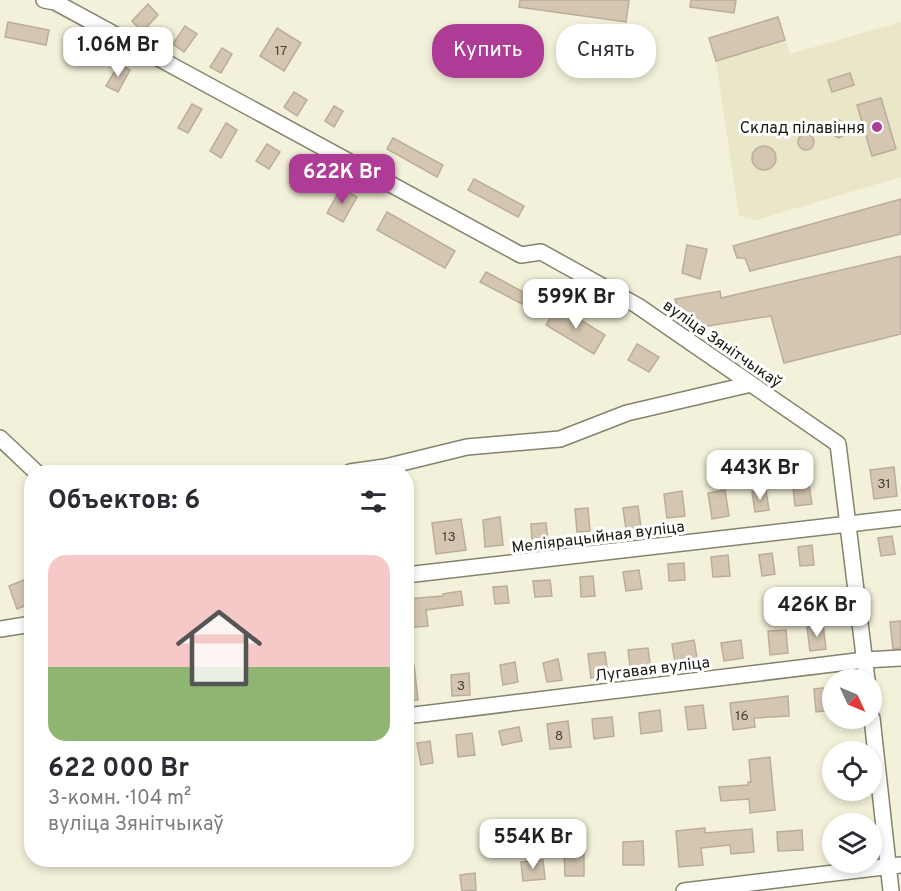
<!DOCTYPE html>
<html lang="ru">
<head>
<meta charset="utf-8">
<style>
	:root { --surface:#fff; --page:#f2f2f3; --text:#2b2b33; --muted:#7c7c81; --line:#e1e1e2; --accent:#ae3c96 }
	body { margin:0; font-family:Overpass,sans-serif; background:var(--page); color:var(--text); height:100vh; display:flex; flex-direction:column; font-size:22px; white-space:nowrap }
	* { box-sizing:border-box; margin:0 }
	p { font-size:20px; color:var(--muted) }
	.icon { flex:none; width:33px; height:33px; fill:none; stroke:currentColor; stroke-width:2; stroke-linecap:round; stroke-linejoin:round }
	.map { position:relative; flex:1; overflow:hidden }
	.drawer { position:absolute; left:24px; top:465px; width:390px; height:402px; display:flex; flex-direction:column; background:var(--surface); border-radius:24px; box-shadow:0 3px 9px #0003 }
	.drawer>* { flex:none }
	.guide { position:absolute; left:432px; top:24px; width:378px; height:54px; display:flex; gap:12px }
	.needle { width:39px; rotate:134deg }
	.tools { position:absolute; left:822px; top:669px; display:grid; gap:12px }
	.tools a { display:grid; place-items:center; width:60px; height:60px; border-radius:50%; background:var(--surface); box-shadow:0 3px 9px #0003; font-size:30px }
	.price { position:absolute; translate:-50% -51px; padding:0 14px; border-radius:12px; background:#fff; color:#222; font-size:20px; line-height:39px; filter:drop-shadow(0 2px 3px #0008) }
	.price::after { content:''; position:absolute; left:50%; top:36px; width:18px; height:14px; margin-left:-9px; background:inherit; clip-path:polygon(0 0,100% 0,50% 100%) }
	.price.selected { background:var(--accent); color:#fff }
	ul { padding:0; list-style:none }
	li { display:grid; align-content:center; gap:12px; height:318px; padding:0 24px }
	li+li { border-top:2px solid var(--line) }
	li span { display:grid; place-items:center; height:186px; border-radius:18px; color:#555 }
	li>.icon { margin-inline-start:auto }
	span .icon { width:108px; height:108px; fill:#fffc; stroke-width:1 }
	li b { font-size:26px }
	h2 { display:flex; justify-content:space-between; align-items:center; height:72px; padding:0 24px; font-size:26px }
	.pill { padding:0 21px; border-radius:24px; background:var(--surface); box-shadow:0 3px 9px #0003; font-size:21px; line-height:54px }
	.pill.selected { background:var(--accent); color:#fff }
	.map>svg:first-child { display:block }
	.built { fill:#e9e7c7 }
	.building { fill:#d4c6b1; stroke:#bbad99; stroke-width:1.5 }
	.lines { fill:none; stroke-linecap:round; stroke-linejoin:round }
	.minor-casing { stroke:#85836d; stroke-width:18 }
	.minor { stroke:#fff; stroke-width:15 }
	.poi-dot { fill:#ae3c96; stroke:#fff; stroke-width:2 }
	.labels { text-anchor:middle; stroke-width:6; stroke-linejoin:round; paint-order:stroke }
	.number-label { font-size:14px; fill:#484438 }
	.poi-label { font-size:16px; fill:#1a1910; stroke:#fff; text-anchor:end }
	.street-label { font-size:16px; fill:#1a1910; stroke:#fff }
</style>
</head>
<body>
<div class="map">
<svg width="901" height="891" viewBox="0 0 901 891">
	<rect width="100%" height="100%" fill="#f3f1d9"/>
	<polygon class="built" points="901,22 901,177 756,220 739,216 716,61 785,40 790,54"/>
	<g class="building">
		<polygon points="520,0 629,0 626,22 519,7"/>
		<polygon points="691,0 736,0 734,13 690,7"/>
		<polygon points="148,4 158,15 142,32 132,21"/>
		<polygon points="778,17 785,40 716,61 709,38"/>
		<polygon points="8,22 49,30 46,45 5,37"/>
		<polygon points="185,26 197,34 184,52 173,44"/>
		<polygon points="277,28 301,43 284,71 260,56"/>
		<polygon points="74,39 91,48 81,65 64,55"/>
		<polygon points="222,48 232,54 221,73 210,67"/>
		<polygon points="119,64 130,70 118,92 106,86"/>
		<polygon points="850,73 854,85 832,92 828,80"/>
		<polygon points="294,92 307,100 297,116 284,107"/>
		<polygon points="881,98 896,149 872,156 857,105"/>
		<polygon points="192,104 202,109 188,133 178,128"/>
		<polygon points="334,106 343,111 334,127 325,121"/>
		<polygon points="839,120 849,126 846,134 839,138 829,133 831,124"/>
		<polygon points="226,123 237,130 221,158 210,151"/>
		<circle cx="806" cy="142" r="8"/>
		<polygon points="393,138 443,165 437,177 387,149"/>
		<polygon points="267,144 280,152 269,169 256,161"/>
		<circle cx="764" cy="158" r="12"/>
		<polygon points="304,165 316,171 306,192 293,186"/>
		<polygon points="474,179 524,206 518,217 468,190"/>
		<polygon points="341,188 357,197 343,222 327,213"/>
		<polygon points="901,199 901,234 750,271 745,258 737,258 733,246"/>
		<polygon points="387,212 455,251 445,268 377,230"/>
		<polygon points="687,245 707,249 700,279 682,273"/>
		<polygon points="901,256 901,334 784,363 771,316 689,329 679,322 678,319 680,318 675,299 720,291 721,298"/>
		<polygon points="486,272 527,294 522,304 480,282"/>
		<polygon points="558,306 605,335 594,354 546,325"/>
		<polygon points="637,344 659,357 649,372 628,360"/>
		<polygon points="894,467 897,496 874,499 870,470"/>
		<polygon points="809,485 812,504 795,506 793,487"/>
		<polygon points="725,490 729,516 712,519 708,493"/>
		<polygon points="766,490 769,510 755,512 752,492"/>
		<polygon points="682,491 685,516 667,518 664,494"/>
		<polygon points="638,506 641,527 626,529 623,508"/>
		<polygon points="588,508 590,531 577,532 575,509"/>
		<polygon points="500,517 503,545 485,547 483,520"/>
		<polygon points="461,519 466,550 436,554 432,523"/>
		<polygon points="546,523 548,541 532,542 531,524"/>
		<polygon points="892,536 895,554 881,556 878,538"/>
		<polygon points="812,545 814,565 800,566 798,547"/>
		<polygon points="772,553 775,574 762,576 759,555"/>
		<polygon points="728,555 730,576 713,577 711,557"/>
		<polygon points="684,563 685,580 669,581 668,564"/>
		<polygon points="639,570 642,589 626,591 623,572"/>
		<polygon points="593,576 595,596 581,597 580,577"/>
		<polygon points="24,580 32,603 17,609 9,586"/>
		<polygon points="550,580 552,596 535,597 533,581"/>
		<polygon points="507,586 509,603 495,604 493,587"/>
		<polygon points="461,591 463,605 426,610 428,626 406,628 406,599 443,596 443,594"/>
		<polygon points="901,621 901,648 893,649 890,622"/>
		<polygon points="823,624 826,649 810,651 807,627"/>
		<polygon points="786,630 788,653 770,655 768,631"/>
		<polygon points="694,640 697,658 675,662 672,644"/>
		<polygon points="741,640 743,658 724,661 721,643"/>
		<polygon points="648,648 651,670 631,673 628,650"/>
		<polygon points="605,652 608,675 591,678 588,654"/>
		<polygon points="558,659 562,680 547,682 543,663"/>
		<polygon points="515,662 518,682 503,685 500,665"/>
		<polygon points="406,665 414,665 418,700 406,702"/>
		<polygon points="469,673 470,695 452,696 451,675"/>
		<polygon points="832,687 832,710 816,712 814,689"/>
		<polygon points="788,696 789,716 754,718 755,727 733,730 730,703"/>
		<polygon points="703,705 706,728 688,730 685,707"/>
		<polygon points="660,710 662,731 641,734 639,713"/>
		<polygon points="612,717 614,736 594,739 592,719"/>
		<polygon points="568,721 571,747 550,749 547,724"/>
		<polygon points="519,727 522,741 502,745 499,731"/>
		<polygon points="472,733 475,755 458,757 456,735"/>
		<polygon points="430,741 433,763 421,765 417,743"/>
		<polygon points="770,757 775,810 750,813 749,799 721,801 719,787 748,785 748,782 751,782 749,760"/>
		<polygon points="705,828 705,833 752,829 754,852 731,854 730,845 701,848 703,865 679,867 676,831"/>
		<polygon points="802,830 803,850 778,851 777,832"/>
		<polygon points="643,841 644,865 623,865 623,842"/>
		<polygon points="564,852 584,852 584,876 565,876"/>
		<polygon points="543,860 545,879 523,881 521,862"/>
		<polygon points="475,873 476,890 462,891 460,875"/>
	</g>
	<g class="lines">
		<defs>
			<g id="minor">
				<polyline points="44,0 55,2 521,255 541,252 638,306 838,444 867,680"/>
				<polyline points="0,438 36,472"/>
				<polyline points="350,472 385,467 467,447 560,439 627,413 751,384"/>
				<polyline points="406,575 901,518"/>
				<polyline points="0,629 32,624"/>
				<polyline points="406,716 865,660 901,658"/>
				<polyline points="872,718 891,891"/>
				<polyline points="684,891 901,865"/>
			</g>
		</defs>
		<use href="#minor" class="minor-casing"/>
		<use href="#minor" class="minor"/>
	</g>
	<circle class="poi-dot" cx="877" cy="127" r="6"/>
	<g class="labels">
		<g class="number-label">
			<text x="281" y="55">17</text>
			<text x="884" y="488">31</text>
			<text x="449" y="541">13</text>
			<text x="461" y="690">3</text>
			<text x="742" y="720">16</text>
			<text x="559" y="740">8</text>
		</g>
		<g class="poi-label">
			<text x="865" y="133">Склад пілавіння</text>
		</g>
		<g class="street-label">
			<text transform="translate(723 343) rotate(35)" y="6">вуліца Зянітчыкаў</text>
			<text transform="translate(598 536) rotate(-7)" y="6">Меліярацыйная вуліца</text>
			<text transform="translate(652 668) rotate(-7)" y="6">Лугавая вуліца</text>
		</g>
	</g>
</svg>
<div class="tools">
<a><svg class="needle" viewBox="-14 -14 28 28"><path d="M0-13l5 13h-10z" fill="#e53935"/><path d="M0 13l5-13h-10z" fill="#7c7c81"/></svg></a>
<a><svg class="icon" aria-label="locate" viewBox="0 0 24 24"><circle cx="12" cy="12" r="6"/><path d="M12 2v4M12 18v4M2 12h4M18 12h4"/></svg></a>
<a><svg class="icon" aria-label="layers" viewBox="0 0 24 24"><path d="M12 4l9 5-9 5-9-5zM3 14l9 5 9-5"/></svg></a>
</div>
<b class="price" style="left:118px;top:78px">1.06M Br</b>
<b class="price selected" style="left:342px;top:205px">622K Br</b>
<b class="price" style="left:576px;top:330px">599K Br</b>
<b class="price" style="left:760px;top:501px">443K Br</b>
<b class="price" style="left:817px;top:638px">426K Br</b>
<b class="price" style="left:533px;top:870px">554K Br</b>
<div class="guide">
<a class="pill selected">Купить</a>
<a class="pill">Снять</a>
</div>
<section class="drawer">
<h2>Объектов: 6<svg class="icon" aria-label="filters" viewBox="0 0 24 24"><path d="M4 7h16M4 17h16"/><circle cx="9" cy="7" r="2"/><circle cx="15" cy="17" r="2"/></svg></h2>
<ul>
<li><span style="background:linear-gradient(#f6c9c9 60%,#8fb573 0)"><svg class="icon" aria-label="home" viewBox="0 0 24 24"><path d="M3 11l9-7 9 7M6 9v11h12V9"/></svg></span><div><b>622 000 Br</b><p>3-комн. · 104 m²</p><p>вуліца Зянітчыкаў</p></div></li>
</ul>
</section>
</div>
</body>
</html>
